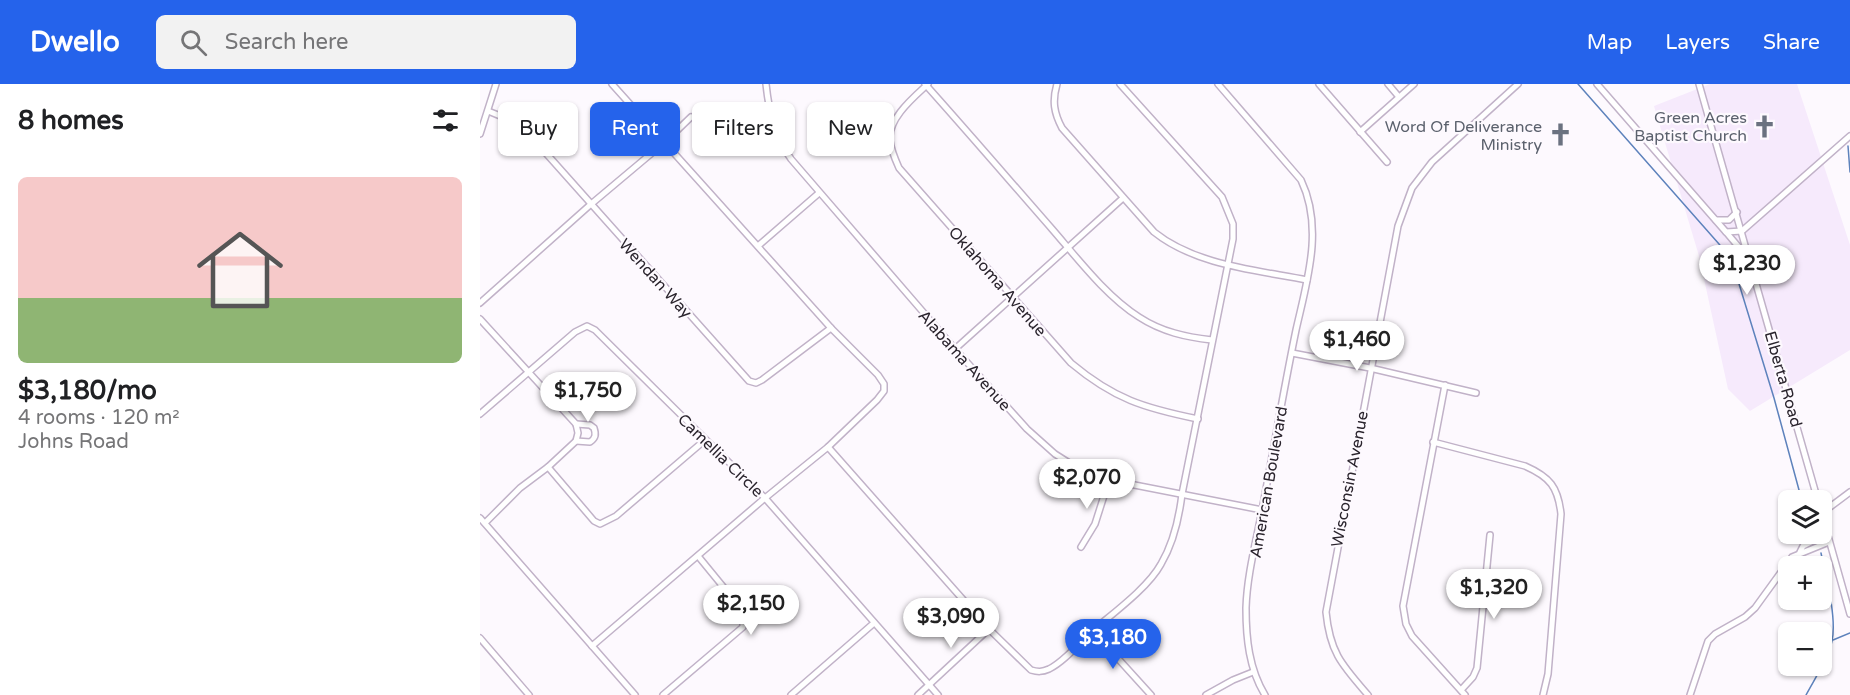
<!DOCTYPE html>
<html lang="en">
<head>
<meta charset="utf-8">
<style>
	:root { --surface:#fff; --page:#f2f2f2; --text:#202124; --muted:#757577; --line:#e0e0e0; --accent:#2563eb }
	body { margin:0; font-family:"Varela Round",sans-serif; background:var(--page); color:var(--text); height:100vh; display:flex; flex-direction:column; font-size:22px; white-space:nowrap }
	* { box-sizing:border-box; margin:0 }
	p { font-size:20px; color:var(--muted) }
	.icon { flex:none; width:33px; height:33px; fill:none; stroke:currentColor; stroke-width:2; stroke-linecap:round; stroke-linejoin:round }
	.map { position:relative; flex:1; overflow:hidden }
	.drawer { display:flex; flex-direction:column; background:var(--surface); width:480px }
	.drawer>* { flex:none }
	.guide { position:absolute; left:18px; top:18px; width:570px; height:54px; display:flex; gap:12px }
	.tools { position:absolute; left:1298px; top:406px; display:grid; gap:12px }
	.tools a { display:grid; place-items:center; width:54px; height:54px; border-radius:9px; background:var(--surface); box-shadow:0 2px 4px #0004; font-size:30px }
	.price { position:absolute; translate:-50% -51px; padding:0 14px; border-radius:21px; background:#fff; color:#222; font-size:20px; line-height:39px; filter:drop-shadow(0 2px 3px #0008) }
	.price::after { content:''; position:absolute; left:50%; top:36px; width:18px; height:14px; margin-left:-9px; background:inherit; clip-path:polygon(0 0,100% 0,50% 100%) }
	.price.on { background:var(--accent); color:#fff }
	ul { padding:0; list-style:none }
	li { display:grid; align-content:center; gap:12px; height:318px; padding:0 18px }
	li+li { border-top:2px solid var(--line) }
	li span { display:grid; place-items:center; height:186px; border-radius:9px; color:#555 }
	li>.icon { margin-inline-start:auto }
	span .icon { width:108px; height:108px; fill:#fffc; stroke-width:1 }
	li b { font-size:26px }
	h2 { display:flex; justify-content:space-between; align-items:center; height:72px; padding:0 18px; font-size:26px }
	.chip { padding:0 21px; border-radius:9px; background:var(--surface); box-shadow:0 2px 4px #0004; font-size:21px; line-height:54px }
	.chip.on { background:var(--accent); color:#fff }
	header { display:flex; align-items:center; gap:36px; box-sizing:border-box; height:84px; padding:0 30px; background:var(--accent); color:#fff }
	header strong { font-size:28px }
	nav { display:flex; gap:33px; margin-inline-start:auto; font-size:21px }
	.search { width:420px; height:54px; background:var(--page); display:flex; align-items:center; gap:15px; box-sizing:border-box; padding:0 21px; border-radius:9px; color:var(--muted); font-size:22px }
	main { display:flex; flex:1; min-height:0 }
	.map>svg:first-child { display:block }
	.built { fill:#f6eafc }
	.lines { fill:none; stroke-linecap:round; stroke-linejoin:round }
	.stream { stroke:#5d82bc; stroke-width:1.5 }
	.minor-casing { stroke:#c1b2c8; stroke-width:8 }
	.minor { stroke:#fff; stroke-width:5 }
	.labels { text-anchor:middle; stroke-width:4.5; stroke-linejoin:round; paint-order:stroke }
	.worship-label { font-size:16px; fill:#5b616d; stroke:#fdf9fe; text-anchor:end }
	.street-label { font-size:16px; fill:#2a242d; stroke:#fdf9fe }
</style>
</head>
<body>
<header>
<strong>Dwello</strong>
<div class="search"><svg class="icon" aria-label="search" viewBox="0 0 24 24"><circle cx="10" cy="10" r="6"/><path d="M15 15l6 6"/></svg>Search here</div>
<nav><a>Map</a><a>Layers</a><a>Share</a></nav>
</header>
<main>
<section class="drawer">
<h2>8 homes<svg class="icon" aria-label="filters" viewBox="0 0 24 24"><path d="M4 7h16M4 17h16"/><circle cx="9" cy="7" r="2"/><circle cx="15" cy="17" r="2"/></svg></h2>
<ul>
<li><span style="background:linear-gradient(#f6c9c9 65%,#8fb573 0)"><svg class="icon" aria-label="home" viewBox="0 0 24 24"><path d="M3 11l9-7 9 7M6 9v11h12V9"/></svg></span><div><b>$3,180/mo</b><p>4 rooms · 120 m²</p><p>Johns Road</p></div></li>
</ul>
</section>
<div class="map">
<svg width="1370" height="611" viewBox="0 0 1370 611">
	<rect width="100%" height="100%" fill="#fdf9fe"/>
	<polygon class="built" points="1230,0 1317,0 1370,161 1370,266 1270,327 1248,305 1219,172 1174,22"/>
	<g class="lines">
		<g class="stream">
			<polyline points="1098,0 1239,160 1252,177 1294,314 1322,417"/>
			<polyline points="1368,62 1370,88"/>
			<polyline points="1333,450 1334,452"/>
			<polyline points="1353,556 1370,549"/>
			<path d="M1326,611C1335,594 1348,575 1352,557C1357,534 1346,492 1341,469"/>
		</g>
		<defs>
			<g id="minor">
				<path d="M286,0C289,28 294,51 311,75L475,265L547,345L575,370L594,382L629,396L782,426"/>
				<path d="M445,0C488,48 530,97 572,145C598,175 626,212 659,233C682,248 706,253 732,256"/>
				<path d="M448,0C434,13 407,35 410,57C411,66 415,75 419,84L591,279C634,315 664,324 718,335"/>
				<path d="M577,0C572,17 574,29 582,44L674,148C715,181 776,186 827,196"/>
				<path d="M738,0L821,96C844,144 827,197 816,246C804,304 794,363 783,421C777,454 767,490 766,524C766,554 769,585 785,611"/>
				<polyline points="839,0 907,78"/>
				<polyline points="908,0 919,13"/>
				<polyline points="1117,0 1246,148 1262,147 1370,52"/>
				<polyline points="1219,0 1338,417"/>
				<path d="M8,27C28,34 40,43 56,58L269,297L276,299L282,296L351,244"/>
				<polyline points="880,48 934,0"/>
				<polyline points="0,50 16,0"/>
				<polyline points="374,51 409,54"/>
				<polyline points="1236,136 1249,136 1257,128"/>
				<polyline points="1246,148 1268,174"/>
				<polyline points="278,162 339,109"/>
				<polyline points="0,219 110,121 185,58 211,33"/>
				<polyline points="0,235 96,340 98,349 96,357 68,383 40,404 5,439"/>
				<polyline points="475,265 643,114"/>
				<polyline points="812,269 890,284 996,309"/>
				<polyline points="965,301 923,522 926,540 932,552 985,611"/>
				<polyline points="0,330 95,248 107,242 115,246 285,414 458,611"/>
				<path d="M96,340L110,341L114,344C116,350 116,354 110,358L96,357"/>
				<path d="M953,358L1045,382C1070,393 1078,403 1081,430L1068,590L1063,611"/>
				<path d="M348,363L509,545L551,586C558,588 562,588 569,585C585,577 598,560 611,548C632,530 668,504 681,480C694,458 699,435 702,410L753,155V140L742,113L640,0"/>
				<polyline points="68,383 114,437 120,440 136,432 225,356"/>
				<polyline points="1341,426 1350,423 1370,408"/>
				<polyline points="1341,427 1370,530"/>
				<polyline points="0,434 155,611"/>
				<polyline points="601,463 615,440 629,396"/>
				<polyline points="1320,468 1323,462 1347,450"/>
				<polyline points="613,547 671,611"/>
				<polyline points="0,554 49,611"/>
				<polyline points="112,562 285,414 348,363 397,316 404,307 404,300 398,291 351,244 132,0"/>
				<polyline points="981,606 993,593 997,584 1010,451"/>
				<polyline points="183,611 263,543 263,527 218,472"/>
				<polyline points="311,611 394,539"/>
				<polyline points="438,611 509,545"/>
				<polyline points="726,611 753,596 773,588"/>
				<path d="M888,611C862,581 850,569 846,528L918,142L932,104L952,78L1038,0"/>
				<polyline points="1210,611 1228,557 1235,550 1265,533 1275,524 1312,473 1349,458"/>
			</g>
		</defs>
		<use href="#minor" class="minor-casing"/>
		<use href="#minor" class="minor"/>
	</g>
	<defs>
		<symbol id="church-bare" viewBox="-9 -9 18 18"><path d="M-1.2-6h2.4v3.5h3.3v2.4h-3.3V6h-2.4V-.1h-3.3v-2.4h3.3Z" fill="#6b7280" stroke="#fdf9fe" stroke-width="2.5" paint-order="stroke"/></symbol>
	</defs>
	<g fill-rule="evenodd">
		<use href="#church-bare" x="1268" y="26" width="33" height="33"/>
		<use href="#church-bare" x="1064" y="34" width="33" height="33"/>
	</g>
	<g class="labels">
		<g class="worship-label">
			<text x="1267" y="39">Green Acres<tspan x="1267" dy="18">Baptist Church</tspan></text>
			<text x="1062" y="48">Word Of Deliverance<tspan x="1062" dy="18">Ministry</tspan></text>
		</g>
		<g class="street-label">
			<text transform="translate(176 194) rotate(48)" y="6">Wendan Way</text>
			<text transform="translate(518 197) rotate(49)" y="6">Oklahoma Avenue</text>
			<text transform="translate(485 276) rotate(48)" y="6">Alabama Avenue</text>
			<text transform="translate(1304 295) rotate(74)" y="6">Elberta Road</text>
			<text transform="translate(241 371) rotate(44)" y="6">Camellia Circle</text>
			<text transform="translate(869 395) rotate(-79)" y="6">Wisconsin Avenue</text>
			<text transform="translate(788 398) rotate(-80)" y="6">American Boulevard</text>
		</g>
	</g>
</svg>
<div class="tools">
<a><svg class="icon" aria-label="layers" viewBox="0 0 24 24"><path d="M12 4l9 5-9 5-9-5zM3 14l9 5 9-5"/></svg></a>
<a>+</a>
<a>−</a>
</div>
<b class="price" style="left:1267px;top:212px">$1,230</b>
<b class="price" style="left:877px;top:288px">$1,460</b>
<b class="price" style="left:108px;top:339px">$1,750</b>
<b class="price" style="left:607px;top:426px">$2,070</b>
<b class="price" style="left:1014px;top:536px">$1,320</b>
<b class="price" style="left:271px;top:552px">$2,150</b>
<b class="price" style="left:471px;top:565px">$3,090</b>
<b class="price on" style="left:633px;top:586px">$3,180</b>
<div class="guide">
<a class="chip">Buy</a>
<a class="chip on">Rent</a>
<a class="chip">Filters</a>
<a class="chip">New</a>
</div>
</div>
</main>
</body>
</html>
